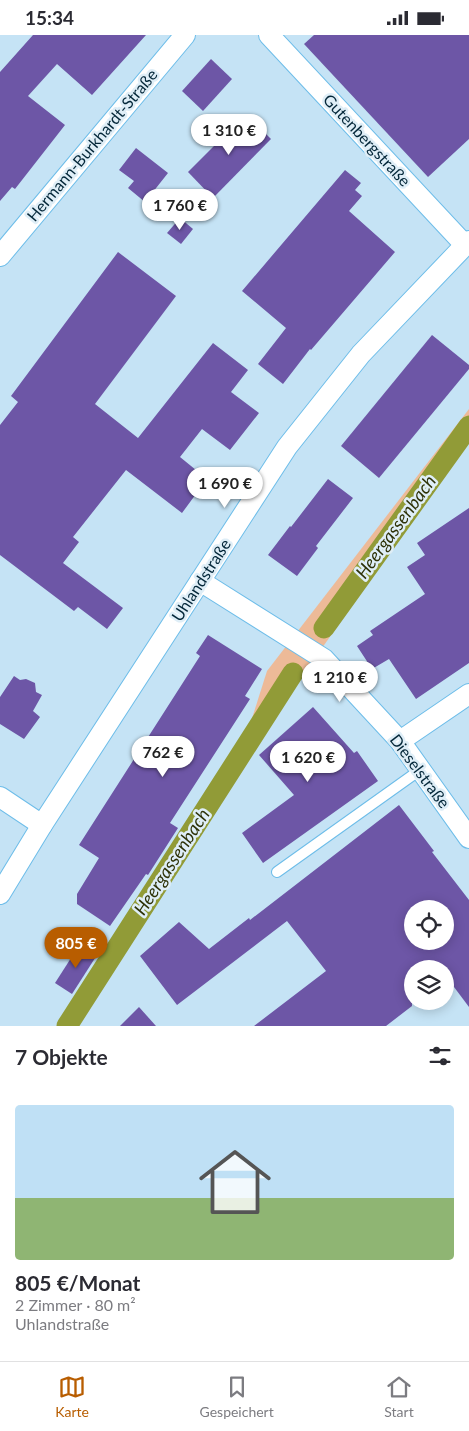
<!DOCTYPE html>
<html lang="de">
<head>
<meta charset="utf-8">
<style>
	:root { --surface:#fff; --page:#f7f7f7; --text:#2b2b33; --muted:#7c7c81; --line:#e1e1e2; --accent:#b85d00 }
	body { margin:0; font-family:Lato,sans-serif; background:var(--page); color:var(--text); height:100vh; display:flex; flex-direction:column; font-size:19px; white-space:nowrap }
	* { box-sizing:border-box; margin:0 }
	p { font-size:16px; color:var(--muted) }
	.icon { flex:none; width:28px; height:28px; fill:none; stroke:currentColor; stroke-width:2; stroke-linecap:round; stroke-linejoin:round }
	.map { position:relative; height:991px; overflow:hidden }
	.details { display:flex; flex-direction:column; background:var(--surface); flex:1 }
	.details>* { flex:none }
	.controls { position:absolute; left:404px; top:865px; display:grid; gap:10px }
	.controls a { display:grid; place-items:center; width:50px; height:50px; border-radius:50%; background:var(--surface); box-shadow:0 2px 12px #0003; font-size:25px }
	.price { position:absolute; translate:-50% -42px; padding:0 11px; border-radius:18px; background:#fff; color:#222; font-size:16px; line-height:32px; filter:drop-shadow(0 1px 2px #0008) }
	.price::after { content:''; position:absolute; left:50%; top:30px; width:15px; height:11px; margin-left:-8px; background:inherit; clip-path:polygon(0 0,100% 0,50% 100%) }
	.price.current { background:var(--accent); color:#fff }
	ul { padding:0; list-style:none }
	li { display:grid; align-content:center; gap:10px; height:265px; padding:0 15px }
	li+li { border-top:1px solid var(--line) }
	li span { display:grid; place-items:center; height:155px; border-radius:5px; color:#555 }
	li>.icon { margin-inline-start:auto }
	span .icon { width:90px; height:90px; fill:#fffc; stroke-width:1 }
	li b { font-size:21px }
	h2 { display:flex; justify-content:space-between; align-items:center; height:60px; padding:0 15px; font-size:21px }
	.status { display:flex; justify-content:space-between; align-items:center; height:35px; padding:0 25px; background:var(--surface); direction:ltr }
	.status svg { height:14px; fill:currentColor }
	.tab-bar { display:flex; justify-content:space-around; align-items:center; height:70px; border-top:1px solid var(--line); background:var(--surface); font-size:14px; color:var(--muted) }
	.tab-bar a { display:grid; justify-items:center; gap:2px }
	.tab-bar .current { color:var(--accent) }
	.map>svg:first-child { display:block }
	.green { fill:#edba98 }
	.lines { fill:none; stroke-linecap:round; stroke-linejoin:round }
	.canal { stroke:#919b37; stroke-width:21 }
	.building { fill:#6d56a6; fill-rule:evenodd }
	.service-casing { stroke:#6dbde9; stroke-width:12 }
	.minor-casing { stroke:#6dbde9; stroke-width:22 }
	.service { stroke:#fff; stroke-width:10 }
	.minor { stroke:#fff; stroke-width:20 }
	.labels { text-anchor:middle; stroke-width:5; stroke-linejoin:round; paint-order:stroke }
	.street-label { font-size:16px; fill:#042739; stroke:#dfeef7 }
	.water-label { font-size:18px; font-style:italic; fill:#2e3207; stroke:#dfeef7 }
</style>
</head>
<body>
<div class="status"><b>15:34</b><svg viewBox="0 0 49 12"><path d="M0 12V9h3v3zM5 12V6h3v6zM10 12V3h3v9zM15 12V0h3v12zM26 1h20v11H26zM47 4h2v5h-2z"/></svg></div>
<div class="map">
<svg width="469" height="991" viewBox="0 0 469 991">
	<rect width="100%" height="100%" fill="#c5e3f5"/>
	<polygon class="green" points="469,374 469,406 236,734 267,636"/>
	<g class="lines">
		<g class="canal">
			<polyline points="324,593 469,391"/>
			<polyline points="67,991 293,638"/>
		</g>
	</g>
	<g class="building">
		<polygon points="33,0 146,0 92,60 57,29 28,61 65,90 15,154 12,152 0,166 0,37"/>
		<polygon points="314,0 469,0 469,104 428,142 304,9"/>
		<polygon points="211,24 232,44 203,76 182,56"/>
		<polygon points="246,79 271,104 213,163 188,137"/>
		<polygon points="136,113 168,138 145,167 128,153 134,146 119,135"/>
		<polygon points="345,135 361,148 355,155 362,161 349,176 395,217 311,315 310,314 283,349 258,329 286,293 242,256"/>
		<polygon points="180,183 193,194 181,209 167,198"/>
		<polygon points="118,217 176,261 95,369 138,403 213,308 248,335 231,357 259,378 230,415 202,394 180,422 207,444 182,478 126,435 73,502 79,507 63,528 123,573 107,594 78,572 74,576 0,520 0,390 18,367 11,361"/>
		<polygon points="432,300 469,330 469,334 379,443 341,411"/>
		<polygon points="328,444 353,463 316,511 318,513 297,541 268,520 290,491 291,492"/>
		<polygon points="469,473 469,628 416,664 389,624 372,634 357,611 373,600 370,596 425,559 407,532 425,520 417,508"/>
		<polygon points="208,600 262,634 245,661 250,664 170,788 178,793 148,840 146,839 110,891 77,869 77,859 99,823 79,810 200,621 196,618"/>
		<polygon points="14,641 20,645 26,644 35,648 36,657 42,660 33,676 40,682 24,704 0,689 0,662"/>
		<polygon points="313,672 354,718 357,716 378,746 263,828 242,798 294,760 259,720"/>
		<path d="M399,770L434,816L432,817L469,865V972L445,940V934H412V971L386,991H254L326,936L287,886L177,970L140,921L179,887L209,914L249,883L250,885ZM412,874H445V906H412Z"/>
		<polygon points="80,909 97,920 72,959 55,948"/>
		<polygon points="139,972 156,991 120,991"/>
	</g>
	<g class="lines">
		<defs>
			<polyline id="service" points="277,837 420,735"/>
			<g id="minor">
				<polyline points="269,0 465,210"/>
				<polyline points="0,221 185,0"/>
				<polyline points="200,546 324,624 400,706 469,803"/>
				<polyline points="400,706 469,659"/>
				<polyline points="0,762 42,790"/>
				<polyline points="0,859 42,790 287,412 361,319 469,206"/>
			</g>
		</defs>
		<use href="#service" class="service-casing"/>
		<use href="#minor" class="minor-casing"/>
		<use href="#service" class="service"/>
		<use href="#minor" class="minor"/>
	</g>
	<g class="labels">
		<g class="street-label">
			<text transform="translate(367 105) rotate(47)" y="6">Gutenbergstraße</text>
			<text transform="translate(92 110) rotate(-50)" y="6">Hermann-Burkhardt-Straße</text>
			<text transform="translate(201 545) rotate(-57)" y="6">Uhlandstraße</text>
			<text transform="translate(420 736) rotate(53)" y="6">Dieselstraße</text>
		</g>
		<g class="water-label">
			<text transform="translate(396 492) rotate(-54)" y="6">Heergassenbach</text>
			<text transform="translate(172 827) rotate(-57)" y="6">Heergassenbach</text>
		</g>
	</g>
</svg>
<div class="controls">
<a><svg class="icon" aria-label="locate" viewBox="0 0 24 24"><circle cx="12" cy="12" r="6"/><path d="M12 2v4M12 18v4M2 12h4M18 12h4"/></svg></a>
<a><svg class="icon" aria-label="layers" viewBox="0 0 24 24"><path d="M12 4l9 5-9 5-9-5zM3 14l9 5 9-5"/></svg></a>
</div>
<b class="price" style="left:229px;top:121px">1 310 €</b>
<b class="price" style="left:180px;top:196px">1 760 €</b>
<b class="price" style="left:225px;top:474px">1 690 €</b>
<b class="price" style="left:340px;top:668px">1 210 €</b>
<b class="price" style="left:163px;top:743px">762 €</b>
<b class="price" style="left:308px;top:748px">1 620 €</b>
<b class="price current" style="left:76px;top:934px">805 €</b>
</div>
<section class="details">
<h2>7 Objekte<svg class="icon" aria-label="filters" viewBox="0 0 24 24"><path d="M4 7h16M4 17h16"/><circle cx="9" cy="7" r="2"/><circle cx="15" cy="17" r="2"/></svg></h2>
<ul>
<li><span style="background:linear-gradient(#bfe0f5 60%,#8fb573 0)"><svg class="icon" aria-label="home" viewBox="0 0 24 24"><path d="M3 11l9-7 9 7M6 9v11h12V9"/></svg></span><div><b>805 €/Monat</b><p>2 Zimmer · 80 m²</p><p>Uhlandstraße</p></div></li>
</ul>
</section>
<nav class="tab-bar">
<a class="current"><svg class="icon" aria-label="map" viewBox="0 0 24 24"><path d="M3 6l6-2 6 2 6-2v14l-6 2-6-2-6 2zM9 4v14M15 6v14"/></svg>Karte</a>
<a><svg class="icon" aria-label="saved" viewBox="0 0 24 24"><path d="M7 4h10v16l-5-4-5 4z"/></svg>Gespeichert</a>
<a><svg class="icon" aria-label="home" viewBox="0 0 24 24"><path d="M3 11l9-7 9 7M6 9v11h12V9"/></svg>Start</a>
</nav>
</body>
</html>
